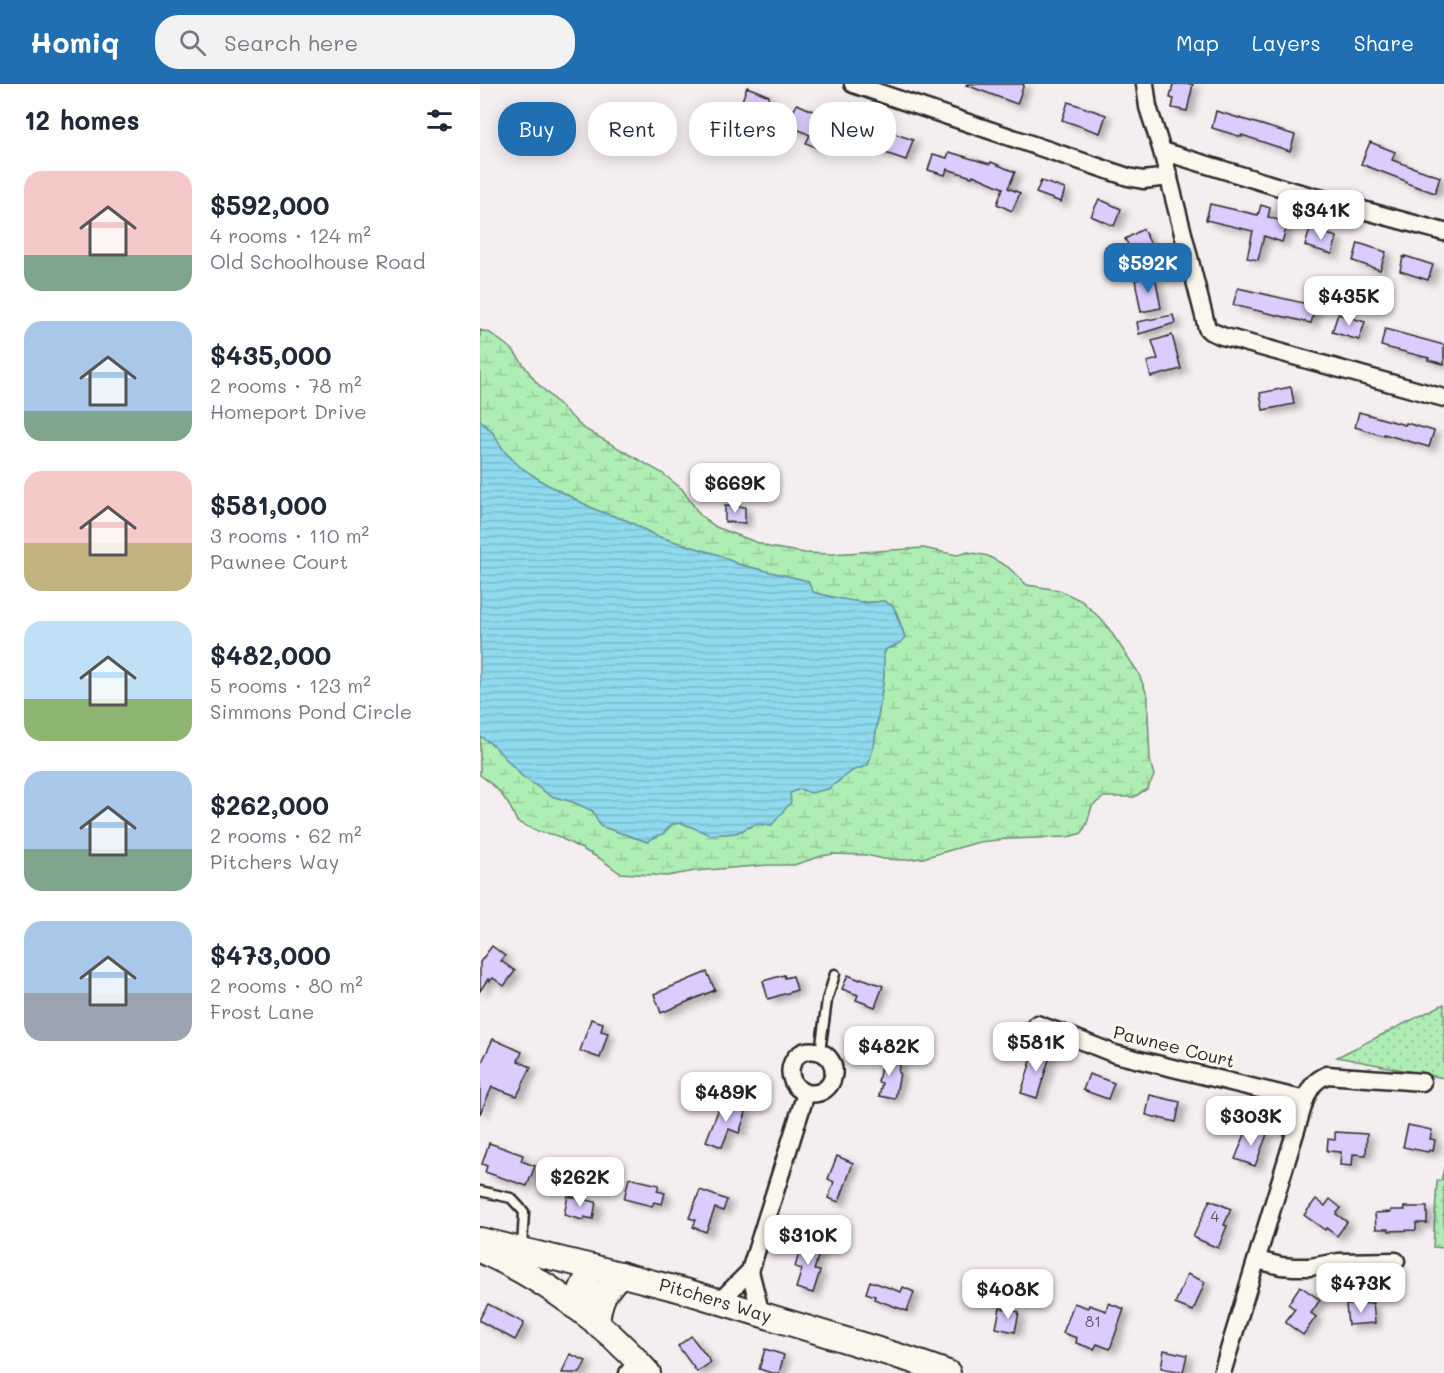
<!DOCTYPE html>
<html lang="en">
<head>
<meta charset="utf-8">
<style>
	:root { --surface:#fff; --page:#f2f2f3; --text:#1f2937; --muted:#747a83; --accent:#1f6fb2 }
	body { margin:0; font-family:Mali,sans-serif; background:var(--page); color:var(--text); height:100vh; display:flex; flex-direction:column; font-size:22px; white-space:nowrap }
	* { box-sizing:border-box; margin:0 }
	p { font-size:20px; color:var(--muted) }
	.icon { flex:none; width:33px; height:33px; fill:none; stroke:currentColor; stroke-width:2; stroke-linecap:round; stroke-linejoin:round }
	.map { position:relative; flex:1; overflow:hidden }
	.sheet { display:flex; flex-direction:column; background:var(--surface); width:480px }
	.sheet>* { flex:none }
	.banner { position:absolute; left:18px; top:18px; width:570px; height:54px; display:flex; gap:12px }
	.price { position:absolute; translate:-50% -51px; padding:0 14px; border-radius:12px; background:#fff; color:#222; font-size:20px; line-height:39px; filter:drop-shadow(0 2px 3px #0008) }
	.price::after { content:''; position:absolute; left:50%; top:36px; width:18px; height:14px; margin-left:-9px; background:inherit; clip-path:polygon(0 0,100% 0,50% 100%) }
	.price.active { background:var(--accent); color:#fff }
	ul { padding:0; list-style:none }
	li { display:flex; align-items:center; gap:18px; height:150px; padding:0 24px }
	li span { display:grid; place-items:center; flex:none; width:168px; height:120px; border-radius:18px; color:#555 }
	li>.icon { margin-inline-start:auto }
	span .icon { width:72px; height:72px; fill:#fffc; stroke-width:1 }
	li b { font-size:26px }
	h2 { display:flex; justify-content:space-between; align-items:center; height:72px; padding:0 24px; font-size:26px }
	.pill { padding:0 21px; border-radius:24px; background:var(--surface); box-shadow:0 3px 15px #0003; font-size:21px; line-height:54px }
	.pill.active { background:var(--accent); color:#fff }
	header { display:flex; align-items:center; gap:36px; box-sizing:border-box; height:84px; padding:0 30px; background:var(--accent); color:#fff }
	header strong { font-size:28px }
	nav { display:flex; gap:33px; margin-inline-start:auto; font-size:21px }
	.search { width:420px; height:54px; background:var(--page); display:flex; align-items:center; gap:15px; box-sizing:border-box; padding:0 21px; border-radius:24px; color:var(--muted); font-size:22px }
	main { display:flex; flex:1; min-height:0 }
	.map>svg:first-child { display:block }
	.wetland { fill:url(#wetland-marsh); stroke:#6c8c70; stroke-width:1.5 }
	.park { fill:url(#park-dots); stroke:#6c8c70; stroke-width:1.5 }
	.water { fill:url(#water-rules); stroke:#6694a0; stroke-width:1.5 }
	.building { fill:#dcccfe; stroke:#2b2b2b; stroke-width:1.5; filter:url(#shadow) }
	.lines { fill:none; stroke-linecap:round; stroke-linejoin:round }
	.service-casing { stroke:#2b2b2b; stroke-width:13 }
	.minor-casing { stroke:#2b2b2b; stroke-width:21 }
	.secondary-casing { stroke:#2b2b2b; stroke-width:28 }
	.service { stroke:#fbf7ec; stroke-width:8 }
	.minor { stroke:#fbf7ec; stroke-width:16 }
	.secondary { stroke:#fbf7ec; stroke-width:24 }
	.labels { text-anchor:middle; stroke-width:6; stroke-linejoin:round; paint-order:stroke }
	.number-label { font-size:15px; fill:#575360 }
	.street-label { font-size:18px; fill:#2b2b2b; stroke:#fbf7ec }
</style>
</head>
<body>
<header>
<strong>Homiq</strong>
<div class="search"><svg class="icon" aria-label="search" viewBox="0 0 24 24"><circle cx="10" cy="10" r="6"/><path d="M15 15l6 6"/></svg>Search here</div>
<nav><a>Map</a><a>Layers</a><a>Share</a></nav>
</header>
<main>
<section class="sheet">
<h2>12 homes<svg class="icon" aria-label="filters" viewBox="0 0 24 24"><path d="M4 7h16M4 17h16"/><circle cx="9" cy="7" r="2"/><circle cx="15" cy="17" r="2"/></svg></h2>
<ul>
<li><span style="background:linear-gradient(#f6c9c9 70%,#7fa58c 0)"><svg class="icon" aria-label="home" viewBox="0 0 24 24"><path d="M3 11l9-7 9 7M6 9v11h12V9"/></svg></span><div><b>$592,000</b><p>4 rooms · 124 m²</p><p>Old Schoolhouse Road</p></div></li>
<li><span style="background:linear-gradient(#a9c7e8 75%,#7fa58c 0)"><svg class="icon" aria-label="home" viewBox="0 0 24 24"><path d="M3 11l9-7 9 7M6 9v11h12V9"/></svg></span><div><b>$435,000</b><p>2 rooms · 78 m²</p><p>Homeport Drive</p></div></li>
<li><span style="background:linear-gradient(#f6c9c9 60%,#c2b280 0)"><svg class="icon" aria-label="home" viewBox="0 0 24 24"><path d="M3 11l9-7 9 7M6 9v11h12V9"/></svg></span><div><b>$581,000</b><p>3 rooms · 110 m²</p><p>Pawnee Court</p></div></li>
<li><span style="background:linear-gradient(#bfe0f5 65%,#8fb573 0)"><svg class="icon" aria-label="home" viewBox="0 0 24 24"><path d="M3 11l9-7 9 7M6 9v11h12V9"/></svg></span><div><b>$482,000</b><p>5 rooms · 123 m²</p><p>Simmons Pond Circle</p></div></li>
<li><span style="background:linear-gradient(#a9c7e8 65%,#7fa58c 0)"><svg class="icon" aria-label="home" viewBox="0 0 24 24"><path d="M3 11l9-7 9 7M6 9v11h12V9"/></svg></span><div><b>$262,000</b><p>2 rooms · 62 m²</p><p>Pitchers Way</p></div></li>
<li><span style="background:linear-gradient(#a9c7e8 60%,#9aa5b1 0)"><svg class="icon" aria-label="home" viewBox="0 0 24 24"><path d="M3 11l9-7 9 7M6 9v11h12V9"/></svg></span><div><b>$473,000</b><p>2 rooms · 80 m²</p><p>Frost Lane</p></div></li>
</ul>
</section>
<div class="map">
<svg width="964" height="1289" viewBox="0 0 964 1289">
	<defs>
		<pattern id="wetland-marsh" width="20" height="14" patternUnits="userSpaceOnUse" patternTransform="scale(1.5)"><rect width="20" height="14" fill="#aeedb4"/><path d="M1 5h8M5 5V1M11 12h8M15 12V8" fill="none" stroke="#96cb9b"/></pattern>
		<pattern id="park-dots" width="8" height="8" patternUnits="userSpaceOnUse" patternTransform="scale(1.5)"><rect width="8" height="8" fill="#aeedb4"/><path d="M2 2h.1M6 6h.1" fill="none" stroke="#96cb9b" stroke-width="1.8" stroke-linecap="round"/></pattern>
		<pattern id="water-rules" width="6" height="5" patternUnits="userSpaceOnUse" patternTransform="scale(1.5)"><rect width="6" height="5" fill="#8edaee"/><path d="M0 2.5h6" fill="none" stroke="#7bbbcc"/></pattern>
		<filter id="shadow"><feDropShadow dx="6" dy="4" stdDeviation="3" flood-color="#0004"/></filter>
	</defs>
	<rect width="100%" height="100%" fill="#f5eef0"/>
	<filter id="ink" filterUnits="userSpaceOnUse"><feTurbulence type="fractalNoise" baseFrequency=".0167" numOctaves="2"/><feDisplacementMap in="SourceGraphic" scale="12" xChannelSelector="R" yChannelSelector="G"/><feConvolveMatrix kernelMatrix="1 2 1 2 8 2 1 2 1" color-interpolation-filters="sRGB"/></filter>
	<g filter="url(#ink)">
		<path class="wetland" d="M0,246L10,249L33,266L56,298L103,344L182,389L202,405L220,431L236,443L289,463L325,469L351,470L443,464L477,471L488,468L508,472L528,483L547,501L579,506L602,517L625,539L658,588L668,613V630L670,676L674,692L667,705L654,713H624L612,722L607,739L602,749L588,753L527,755L499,758L443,774L423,776L404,775L386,771L353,770L342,772L314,781H288L215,787L187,792L140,789L119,774L75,751L57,747L37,738C29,717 18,704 0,691V652L13,661L42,692L71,712L93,718L113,727L120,742L167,758L169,756L184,749L192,740L202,739L231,751L256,749L276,740L292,741L310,709L320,705H348L372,687L388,681L394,661L404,592L403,573L406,565L414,563L425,553L416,527L404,517C380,521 356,514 332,508L327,497L257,480L239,471L176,452L148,437L116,426L66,400L39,382L24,367L13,349L0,336Z"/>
		<g class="park">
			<polygon points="964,920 964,994 857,973"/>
			<polygon points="964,1084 964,1164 953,1163 957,1097 961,1097"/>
		</g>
		<polygon class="water" points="0,336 13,349 24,367 39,382 66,400 116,426 148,437 176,452 239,471 257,480 328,497 333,508 356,514 386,519 404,517 413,522 425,553 420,559 406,565 404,569 404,592 394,661 388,681 372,687 348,705 331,709 320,705 310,709 311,718 292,741 276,740 256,749 231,751 202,739 192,740 184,749 169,756 168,758 120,742 113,727 93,718 71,712 42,692 13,661 0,652"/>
		<g class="building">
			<polygon points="487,0 544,0 537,20 486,1"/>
			<polygon points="693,0 713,0 707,27 692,24 694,15 690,14"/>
			<polygon points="267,3 289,12 284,25 310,34 317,20 340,30 335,40 346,45 337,64 326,59 330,51 311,42 310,46 278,34 280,29 260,22"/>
			<polygon points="588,18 626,31 620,49 582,36"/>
			<polygon points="736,27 815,51 810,67 762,51 762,53 732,44"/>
			<polygon points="385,43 400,48 401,45 433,56 426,76 379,60"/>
			<polygon points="890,58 915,68 912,76 960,93 955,109 926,99 926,97 881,80"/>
			<polygon points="469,68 510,80 511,78 535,88 528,104 540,109 532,127 517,120 523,104 493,91 492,93 467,85 465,91 448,86 453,70 467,74"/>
			<polygon points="561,97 585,105 581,118 556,109"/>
			<polygon points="619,115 641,125 634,142 611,132"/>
			<polygon points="730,120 778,131 781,121 790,124 788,133 808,139 802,158 784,152 778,176 767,174 773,147 726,136"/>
			<polygon points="663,145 675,168 658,178 645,155"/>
			<polygon points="830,145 857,153 852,170 825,162"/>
			<polygon points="878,159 906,168 900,186 873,177"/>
			<polygon points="925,172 953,181 948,196 920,187 923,173 925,174"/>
			<polygon points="675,192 681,224 661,228 655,196"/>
			<polygon points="758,204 836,222 831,239 753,221"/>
			<polygon points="858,230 885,238 879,256 852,248"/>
			<polygon points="693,231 695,239 659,250 657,238"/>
			<polygon points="905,245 964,261 964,280 948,276 949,274 901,262"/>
			<polygon points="692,251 701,285 671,293 667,278 678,275 672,257"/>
			<polygon points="811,303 814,320 783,326 780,309"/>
			<polygon points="879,328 925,341 926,339 954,347 949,363 904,350 904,352 875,343"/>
			<polygon points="245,422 265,423 265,439 245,438"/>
			<polygon points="12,862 25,872 21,877 35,887 24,902 13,894 10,897 8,895 0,907 0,878"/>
			<polygon points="227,888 235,906 181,929 174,910"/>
			<polygon points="304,891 305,894 313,892 317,906 288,915 283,897"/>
			<polygon points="368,891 380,896 381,894 403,902 395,923 376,916 378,911 362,905"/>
			<polygon points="111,935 123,939 121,947 128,949 120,974 100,967"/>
			<polygon points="13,955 42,968 38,977 51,983 37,1012 12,1003 0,1030 0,982"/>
			<polygon points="555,964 571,969 557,1014 541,1009"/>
			<polygon points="403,972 420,976 418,989 420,989 415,1015 399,1012 402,999 398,998"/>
			<polygon points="609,990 634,999 628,1015 603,1006"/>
			<polygon points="670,1011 700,1018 696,1038 666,1031"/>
			<polygon points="242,1017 267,1026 259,1049 249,1045 242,1063 226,1057"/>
			<polygon points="928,1041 952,1046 950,1055 955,1056 953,1067 949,1066 948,1068 923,1063"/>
			<polygon points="768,1043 787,1050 775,1082 755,1075"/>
			<polygon points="855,1048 887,1050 886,1071 873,1070 872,1082 860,1081 861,1068 847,1067 848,1055 855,1056"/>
			<polygon points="9,1059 43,1071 41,1077 55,1082 47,1102 5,1088 7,1082 2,1080"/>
			<polygon points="357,1072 373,1079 359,1118 348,1114 354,1098 348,1095"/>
			<polygon points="149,1094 179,1101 177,1107 185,1109 182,1120 174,1118 172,1122 144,1115"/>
			<polygon points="220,1106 247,1116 243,1127 235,1124 226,1148 213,1143 216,1136 209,1134"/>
			<polygon points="88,1112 116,1118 113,1135 104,1133 103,1136 84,1131"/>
			<polygon points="836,1115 845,1122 850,1115 861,1124 856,1130 867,1138 857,1152 846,1144 845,1146 824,1131"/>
			<polygon points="730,1116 751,1125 744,1141 747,1142 738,1164 713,1153"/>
			<polygon points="924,1123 947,1123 947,1139 936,1139 936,1146 909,1147 909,1145 896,1145 895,1129 911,1128 911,1126 925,1126"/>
			<polygon points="327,1155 342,1160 334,1186 340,1187 333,1209 316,1204 322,1185 315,1183 321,1163 324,1164"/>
			<polygon points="707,1190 725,1198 713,1227 695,1220"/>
			<polygon points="390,1197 421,1208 423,1203 434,1208 427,1227 394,1215 395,1212 386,1209"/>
			<polygon points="820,1202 840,1216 831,1229 836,1233 823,1251 805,1238 815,1225 808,1220"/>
			<polygon points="594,1219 608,1224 609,1221 626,1227 628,1219 644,1225 630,1265 617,1260 614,1265 596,1259 597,1254 583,1249"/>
			<polygon points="893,1219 895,1239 868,1241 866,1221"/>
			<polygon points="8,1220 44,1239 35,1256 0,1237 0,1234"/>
			<polygon points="520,1224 539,1228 535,1248 516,1244"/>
			<polygon points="211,1252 231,1278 217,1288 198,1262"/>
			<polygon points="285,1265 304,1271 299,1289 292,1289 279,1285"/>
			<polygon points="684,1266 707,1271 703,1288 681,1284"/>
			<polygon points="90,1270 106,1277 100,1289 82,1289"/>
		</g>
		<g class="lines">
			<defs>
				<g id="service">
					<polyline points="340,968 347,916 355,890"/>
					<polyline points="0,1107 31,1114 44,1128 42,1163"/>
				</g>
				<g id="minor">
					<polyline points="373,0 648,93 663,96 689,93"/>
					<polyline points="665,0 668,23 682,67 727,244 730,247 742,252 964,314"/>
					<polyline points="682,67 809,106 964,148"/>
					<polyline points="557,940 592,953 635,970 825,1016"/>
					<polyline points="777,1176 801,1182 814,1183 830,1183 859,1178 916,1177"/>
					<polyline points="270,1187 281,1231"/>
					<path d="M240,1217L270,1187L326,1009C300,999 309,962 336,967C364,972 357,1015 326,1009"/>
					<polyline points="148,1289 158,1278"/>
					<path d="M742,1289L825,1016C831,1002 834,997 847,991L942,998"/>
				</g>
				<g id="secondary">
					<path id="s1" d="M0,1156L112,1183L205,1207L431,1276L468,1289"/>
					<path d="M2,1167C62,1194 124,1238 168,1289"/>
					<polyline points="94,1222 112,1183"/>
					<path d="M117,1240C119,1216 124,1207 141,1190"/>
				</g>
			</defs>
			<use href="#service" class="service-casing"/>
			<use href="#minor" class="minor-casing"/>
			<use href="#secondary" class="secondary-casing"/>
			<use href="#service" class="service"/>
			<use href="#minor" class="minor"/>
			<use href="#secondary" class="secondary"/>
		</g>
	</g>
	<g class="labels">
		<g class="number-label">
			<text x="735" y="1138">4</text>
			<text x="613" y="1243">81</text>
		</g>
		<g class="street-label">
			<text transform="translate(694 963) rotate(14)" y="6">Pawnee Court</text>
			<text dy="6" stroke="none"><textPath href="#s1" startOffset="243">Pitchers Way</textPath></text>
		</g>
	</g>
</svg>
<b class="price" style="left:841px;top:157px">$341K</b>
<b class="price active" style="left:668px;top:210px">$592K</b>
<b class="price" style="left:869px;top:243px">$435K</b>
<b class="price" style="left:255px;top:430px">$669K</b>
<b class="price" style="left:556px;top:989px">$581K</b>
<b class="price" style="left:409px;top:993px">$482K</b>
<b class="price" style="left:246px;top:1039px">$489K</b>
<b class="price" style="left:771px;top:1063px">$303K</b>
<b class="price" style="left:100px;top:1124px">$262K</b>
<b class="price" style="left:328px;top:1182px">$310K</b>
<b class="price" style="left:881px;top:1230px">$473K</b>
<b class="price" style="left:528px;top:1236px">$408K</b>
<div class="banner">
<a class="pill active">Buy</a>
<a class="pill">Rent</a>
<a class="pill">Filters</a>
<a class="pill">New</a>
</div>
</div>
</main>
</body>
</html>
